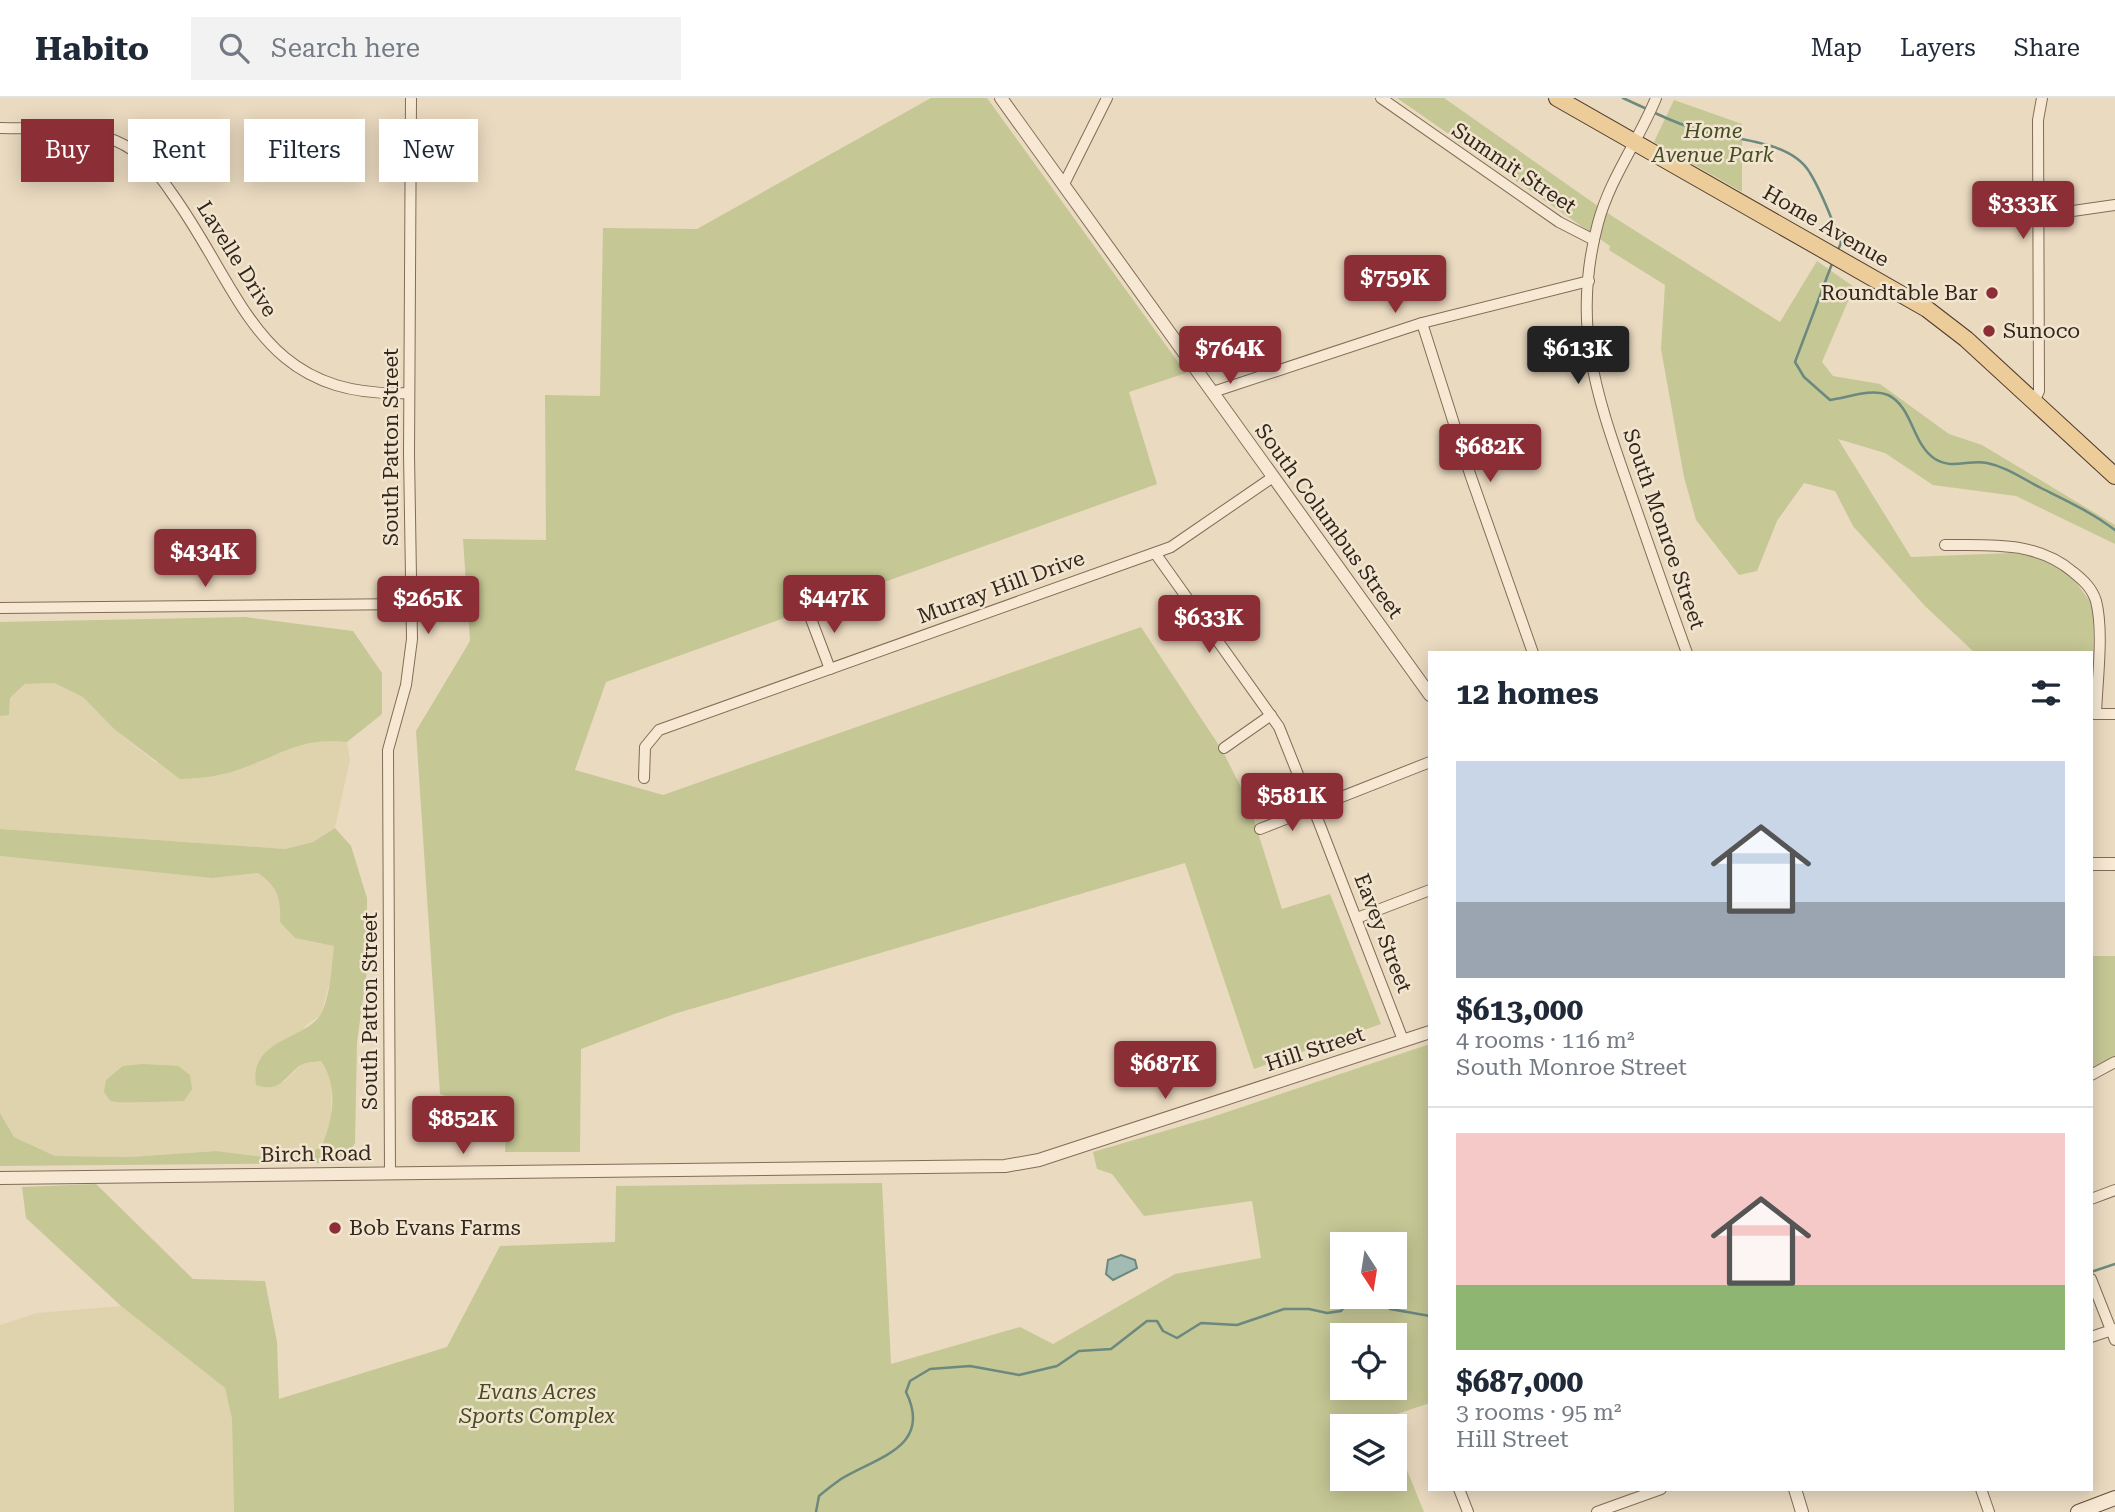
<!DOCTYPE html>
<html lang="en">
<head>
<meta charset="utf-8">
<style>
	:root { --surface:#fff; --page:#f2f2f3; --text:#1f2937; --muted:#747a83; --line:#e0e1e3; --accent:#8c2e36 }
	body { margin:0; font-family:"Roboto Serif",serif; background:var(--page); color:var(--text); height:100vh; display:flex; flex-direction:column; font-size:26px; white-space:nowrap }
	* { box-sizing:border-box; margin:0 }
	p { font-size:23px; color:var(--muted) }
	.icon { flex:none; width:38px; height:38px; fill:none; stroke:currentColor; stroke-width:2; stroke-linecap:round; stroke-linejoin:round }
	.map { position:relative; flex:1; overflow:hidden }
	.details { position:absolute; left:1428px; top:553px; width:665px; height:840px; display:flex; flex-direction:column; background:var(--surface); border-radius:0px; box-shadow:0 4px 18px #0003 }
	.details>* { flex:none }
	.hud { position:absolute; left:21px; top:21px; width:665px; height:63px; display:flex; gap:14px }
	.needle { width:46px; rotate:168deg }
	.controls { position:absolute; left:1330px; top:1134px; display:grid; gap:14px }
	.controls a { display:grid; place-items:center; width:77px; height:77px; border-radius:0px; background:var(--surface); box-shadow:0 4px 18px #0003; font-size:35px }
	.price { position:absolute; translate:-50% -60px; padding:0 16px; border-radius:7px; background:var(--accent); color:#fff; font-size:23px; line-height:46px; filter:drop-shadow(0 2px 4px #0008) }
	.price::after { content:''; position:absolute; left:50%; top:42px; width:21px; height:16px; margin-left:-10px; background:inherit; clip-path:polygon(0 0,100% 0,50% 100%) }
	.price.selected { background:#222; color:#fff }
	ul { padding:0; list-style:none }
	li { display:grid; align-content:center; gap:14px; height:371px; padding:0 28px }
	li+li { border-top:2px solid var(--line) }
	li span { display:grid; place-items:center; height:217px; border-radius:0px; color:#555 }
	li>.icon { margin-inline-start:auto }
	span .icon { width:126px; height:126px; fill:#fffc; stroke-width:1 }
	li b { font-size:30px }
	h2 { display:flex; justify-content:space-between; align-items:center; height:84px; padding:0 28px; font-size:30px }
	.pill { padding:0 24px; border-radius:0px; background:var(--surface); box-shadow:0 4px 18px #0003; font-size:24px; line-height:63px }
	.pill.selected { background:var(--accent); color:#fff }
	header { display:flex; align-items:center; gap:42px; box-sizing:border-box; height:98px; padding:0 35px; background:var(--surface); border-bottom:2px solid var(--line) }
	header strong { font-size:33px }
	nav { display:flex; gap:38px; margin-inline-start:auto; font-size:24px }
	.search { width:490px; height:63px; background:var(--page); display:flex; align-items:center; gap:18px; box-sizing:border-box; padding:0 24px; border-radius:0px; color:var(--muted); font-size:26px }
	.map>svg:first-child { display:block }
	.farmland { fill:#dfd3ae }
	.green { fill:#c5c795; fill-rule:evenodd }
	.water { fill:#a3bcb3; stroke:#6b897f; stroke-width:2 }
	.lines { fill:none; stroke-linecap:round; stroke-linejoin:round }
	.stream { stroke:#6b897f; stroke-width:2.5 }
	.minor-casing { stroke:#826c59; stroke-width:12 }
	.tertiary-casing { stroke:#826c59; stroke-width:14 }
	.secondary-casing { stroke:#634d3d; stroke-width:16 }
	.primary-casing { stroke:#4f3b2e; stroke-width:18 }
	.minor { stroke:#f6e8d2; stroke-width:10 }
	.tertiary { stroke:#f6e8d2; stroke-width:12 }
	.secondary { stroke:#f6e8d2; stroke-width:14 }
	.primary { stroke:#eccc99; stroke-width:16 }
	.poi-dot { fill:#8c2e36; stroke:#f2e5cf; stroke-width:2.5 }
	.labels { text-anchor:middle; stroke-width:5; stroke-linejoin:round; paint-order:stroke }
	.park-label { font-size:21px; font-style:italic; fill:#464d25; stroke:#f2e5cf }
	.street-label { font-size:21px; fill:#32261d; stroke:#f2e5cf }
	.poi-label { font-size:21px; fill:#32261d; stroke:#f2e5cf; text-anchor:start }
</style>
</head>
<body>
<header>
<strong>Habito</strong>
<div class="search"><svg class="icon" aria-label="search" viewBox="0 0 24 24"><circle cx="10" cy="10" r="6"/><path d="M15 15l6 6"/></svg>Search here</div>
<nav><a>Map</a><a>Layers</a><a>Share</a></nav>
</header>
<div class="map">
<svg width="2115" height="1414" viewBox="0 0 2115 1414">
	<rect width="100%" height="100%" fill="#eadac0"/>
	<g class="farmland">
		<polygon points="54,585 83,599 114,631 155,664 221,677 284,651 329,641 347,644 350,662 335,730 313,744 285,751 0,731 0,618 9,616 10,600 26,586"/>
		<polygon points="0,758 212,780 258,775 273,786 281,803 280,824 295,840 334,848 330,883 321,917 305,928 283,985 302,966 321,963 332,979 331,1022 323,1048 296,1063 216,1053 130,1059 55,1058 14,1039 0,1015"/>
		<polygon points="121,1208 225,1290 232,1321 234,1414 0,1414 0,1227 37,1215"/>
	</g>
	<g class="green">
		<polygon points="931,0 987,0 1186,275 1129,294 1157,386 606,584 575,672 663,697 1141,529 1222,652 1248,703 1282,811 1330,796 1381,926 1254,971 1185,765 674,916 581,951 580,1054 505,1054 507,1019 440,996 416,633 470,543 463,441 546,442 545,297 600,298 603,130 697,131"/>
		<polygon points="1397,0 1444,0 1615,120 1780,224 1817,163 1854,189 1822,264 1833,278 1880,286 1949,336 1982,347 2115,427 2115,446 2016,398 1933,387 1885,355 1838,341 1911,459 2011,455 2038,459 2071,478 2093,507 2094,601 2091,616 2091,555 1975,555 1925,508 1853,428 1835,393 1804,385 1777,423 1757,473 1739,477 1696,422 1684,379 1661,251 1665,187 1609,152 1610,148"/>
		<polygon points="1674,2 1742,26 1742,94 1654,44"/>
		<path d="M245,519L353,533L382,575V616L347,644C294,637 265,668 219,677C207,680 193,680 180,681L114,631L83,599L54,585L25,586L10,600L9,617L0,618V524Z"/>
		<path d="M335,730L351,748L367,800V872L357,944L355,1045L345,1061L326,1065L0,1068V1015L14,1039L55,1058L130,1059L216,1053L296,1063L322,1048C333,1020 339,989 321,963C314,964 305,964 299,968C284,981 278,995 256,987C249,939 309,942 322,914C331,894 331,870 334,848L295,840L280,824C281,800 278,789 258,775L212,780L0,758V731L285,751L313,744Z"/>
		<polygon points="2091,858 2115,858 2115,962 2091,977"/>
		<path d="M1430,946V1305L1385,1320L1388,1328H1342V1381H1395V1343L1424,1414H234L232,1321L225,1290L121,1208L26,1120L22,1089L96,1086L193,1181L265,1183L277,1244L279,1301L447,1249L500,1148L615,1144L616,1088L882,1085L891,1266L1020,1229L1053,1246L1175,1176L1261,1160L1252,1103L1144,1118L1112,1076L1097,1071L1093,1054L1209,1020ZM1342,1146H1395V1199H1342ZM1342,1237H1395V1290H1342Z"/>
		<path d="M143,966L178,968L190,977L192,991L184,1003C173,1003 116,1006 111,1003C108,1001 107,997 104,994L106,982L123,968Z"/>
	</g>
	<polygon class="water" points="1121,1157 1135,1162 1137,1170 1113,1182 1106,1176 1108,1162"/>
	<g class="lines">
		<g class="stream">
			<polyline points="1623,0 1649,12"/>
			<path d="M1655,15C1670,22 1685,28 1701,33C1734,42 1791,42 1810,75C1823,96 1832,122 1841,145L1837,154"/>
			<path d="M1833,163L1795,264L1804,279L1830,302C1847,300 1871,290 1888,297C1913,309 1912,346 1935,361C1953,372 1969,361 1987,365C2007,369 2023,381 2041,390C2067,403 2091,414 2115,432"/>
			<polyline points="2091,1174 2115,1166"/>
			<polyline points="1382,1199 1390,1211 1430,1218"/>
			<path d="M816,1414L819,1398C826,1392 834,1386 841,1381C877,1359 933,1349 906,1294L910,1283L930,1271L970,1268L1019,1277L1057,1268L1079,1253L1111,1251L1147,1223H1157L1163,1233L1177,1240L1201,1225L1237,1227L1284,1211H1309L1327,1215L1341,1213L1352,1199"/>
		</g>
		<defs>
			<g id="minor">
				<polyline points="1381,0 1559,124 1594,142"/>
				<path d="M1656,0C1639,42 1610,80 1598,125C1570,230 1598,301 1632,399C1650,451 1668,503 1687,555"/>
				<path d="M0,30C39,31 80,27 116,43C142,54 158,75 173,97C245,198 259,301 409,295"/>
				<polyline points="1064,86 1107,0"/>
				<polyline points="2038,118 2115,107"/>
				<polyline points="1422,225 1470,376 1533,555"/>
				<polyline points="1213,294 1422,225 1589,183"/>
				<polyline points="2034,304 2039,293 2038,22 2042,0"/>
				<path d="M1945,447C1991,447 2036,443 2073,474C2083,482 2092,490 2096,503C2104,534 2097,583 2096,616"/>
				<polyline points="1155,455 1279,629 1311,709 1316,717 1403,942"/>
				<polyline points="0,510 412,506"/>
				<polyline points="808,513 830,571"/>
				<polyline points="2091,616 2115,616"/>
				<polyline points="1224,650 1271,617"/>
				<polyline points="644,680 645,649 659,632 1171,449 1273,379"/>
				<polyline points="1260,731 1430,664"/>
				<polyline points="1357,820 1430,792"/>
				<polyline points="2091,977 2115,964"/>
				<polyline points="390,1074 388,652 406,587 412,541 409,356 411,0"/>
				<polyline points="2091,1101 2115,1092"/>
				<polyline points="2091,1181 2115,1242"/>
				<polyline points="2091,1239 2115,1231"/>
				<polyline points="1459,1391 1468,1414"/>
				<polyline points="1981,1391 1989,1414"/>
				<polyline points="1597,1414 1661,1391"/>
			</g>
			<g id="tertiary">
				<polyline points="1001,0 1430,597"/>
				<polyline points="2091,766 2115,766"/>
				<polyline points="0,1080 1005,1068 1039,1062 1430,934"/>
				<polyline points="1795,1391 1802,1414"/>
			</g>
			<polyline id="secondary" points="2078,1414 2115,1400"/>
			<polyline id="primary" points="1557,0 1927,211 1966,241 2115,378"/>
		</defs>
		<use href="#minor" class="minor-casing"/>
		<use href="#tertiary" class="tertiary-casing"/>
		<use href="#secondary" class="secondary-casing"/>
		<use href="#primary" class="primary-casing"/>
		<use href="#minor" class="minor"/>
		<use href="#tertiary" class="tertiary"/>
		<use href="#secondary" class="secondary"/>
		<use href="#primary" class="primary"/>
	</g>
	<g class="poi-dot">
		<circle cx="1992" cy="195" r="7"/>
		<circle cx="1989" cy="233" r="7"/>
		<circle cx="335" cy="1130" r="7"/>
	</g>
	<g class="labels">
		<g class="park-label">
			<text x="1713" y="40">Home<tspan x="1713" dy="24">Avenue Park</tspan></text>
			<text x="537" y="1301">Evans Acres<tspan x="537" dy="24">Sports Complex</tspan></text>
		</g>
		<g class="street-label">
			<text transform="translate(1514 70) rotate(34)" y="7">Summit Street</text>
			<text transform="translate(1826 128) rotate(30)" y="7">Home Avenue</text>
			<text transform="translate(237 161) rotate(58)" y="7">Lavelle Drive</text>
			<text transform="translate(391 349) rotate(-90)" y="7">South Patton Street</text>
			<text transform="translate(1329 423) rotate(54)" y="7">South Columbus Street</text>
			<text transform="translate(1664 431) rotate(71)" y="7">South Monroe Street</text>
			<text transform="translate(1001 489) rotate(-20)" y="7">Murray Hill Drive</text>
			<text transform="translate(1383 835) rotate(69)" y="7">Eavey Street</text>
			<text transform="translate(370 913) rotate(-90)" y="7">South Patton Street</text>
			<text transform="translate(1315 951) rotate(-18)" y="7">Hill Street</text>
			<text transform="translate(316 1056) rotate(-1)" y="7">Birch Road</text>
		</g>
		<g class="poi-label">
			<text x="1978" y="202" text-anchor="end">Roundtable Bar</text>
			<text x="2003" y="240">Sunoco</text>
			<text x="349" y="1137">Bob Evans Farms</text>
		</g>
	</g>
</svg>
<div class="controls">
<a><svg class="needle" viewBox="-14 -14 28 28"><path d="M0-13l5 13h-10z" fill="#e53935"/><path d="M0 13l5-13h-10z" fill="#747a83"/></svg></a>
<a><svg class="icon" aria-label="locate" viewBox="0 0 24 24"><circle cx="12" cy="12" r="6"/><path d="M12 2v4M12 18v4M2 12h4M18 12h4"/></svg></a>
<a><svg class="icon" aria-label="layers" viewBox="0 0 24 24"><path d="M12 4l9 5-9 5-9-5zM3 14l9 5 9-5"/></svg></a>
</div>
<b class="price" style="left:2023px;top:143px">$333K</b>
<b class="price" style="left:1395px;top:217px">$759K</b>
<b class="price" style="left:1230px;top:288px">$764K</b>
<b class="price selected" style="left:1578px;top:288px">$613K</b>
<b class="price" style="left:1490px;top:386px">$682K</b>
<b class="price" style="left:205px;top:491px">$434K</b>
<b class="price" style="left:834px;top:537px">$447K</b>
<b class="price" style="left:428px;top:538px">$265K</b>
<b class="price" style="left:1209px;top:557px">$633K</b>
<b class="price" style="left:1292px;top:735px">$581K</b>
<b class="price" style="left:1165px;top:1003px">$687K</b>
<b class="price" style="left:463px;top:1058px">$852K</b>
<div class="hud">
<a class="pill selected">Buy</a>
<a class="pill">Rent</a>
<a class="pill">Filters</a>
<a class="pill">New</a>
</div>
<section class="details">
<h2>12 homes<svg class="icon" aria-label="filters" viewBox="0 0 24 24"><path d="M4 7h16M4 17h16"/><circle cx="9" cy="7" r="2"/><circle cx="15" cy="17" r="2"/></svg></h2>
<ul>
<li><span style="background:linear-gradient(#c9d6e8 65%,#9aa5b1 0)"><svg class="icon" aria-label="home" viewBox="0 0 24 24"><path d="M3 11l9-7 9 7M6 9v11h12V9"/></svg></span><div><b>$613,000</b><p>4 rooms · 116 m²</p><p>South Monroe Street</p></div></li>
<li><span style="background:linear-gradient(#f6c9c9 70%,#8fb573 0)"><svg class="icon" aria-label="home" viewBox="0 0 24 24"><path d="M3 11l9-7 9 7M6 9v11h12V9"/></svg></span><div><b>$687,000</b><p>3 rooms · 95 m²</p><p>Hill Street</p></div></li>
</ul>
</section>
</div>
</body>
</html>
